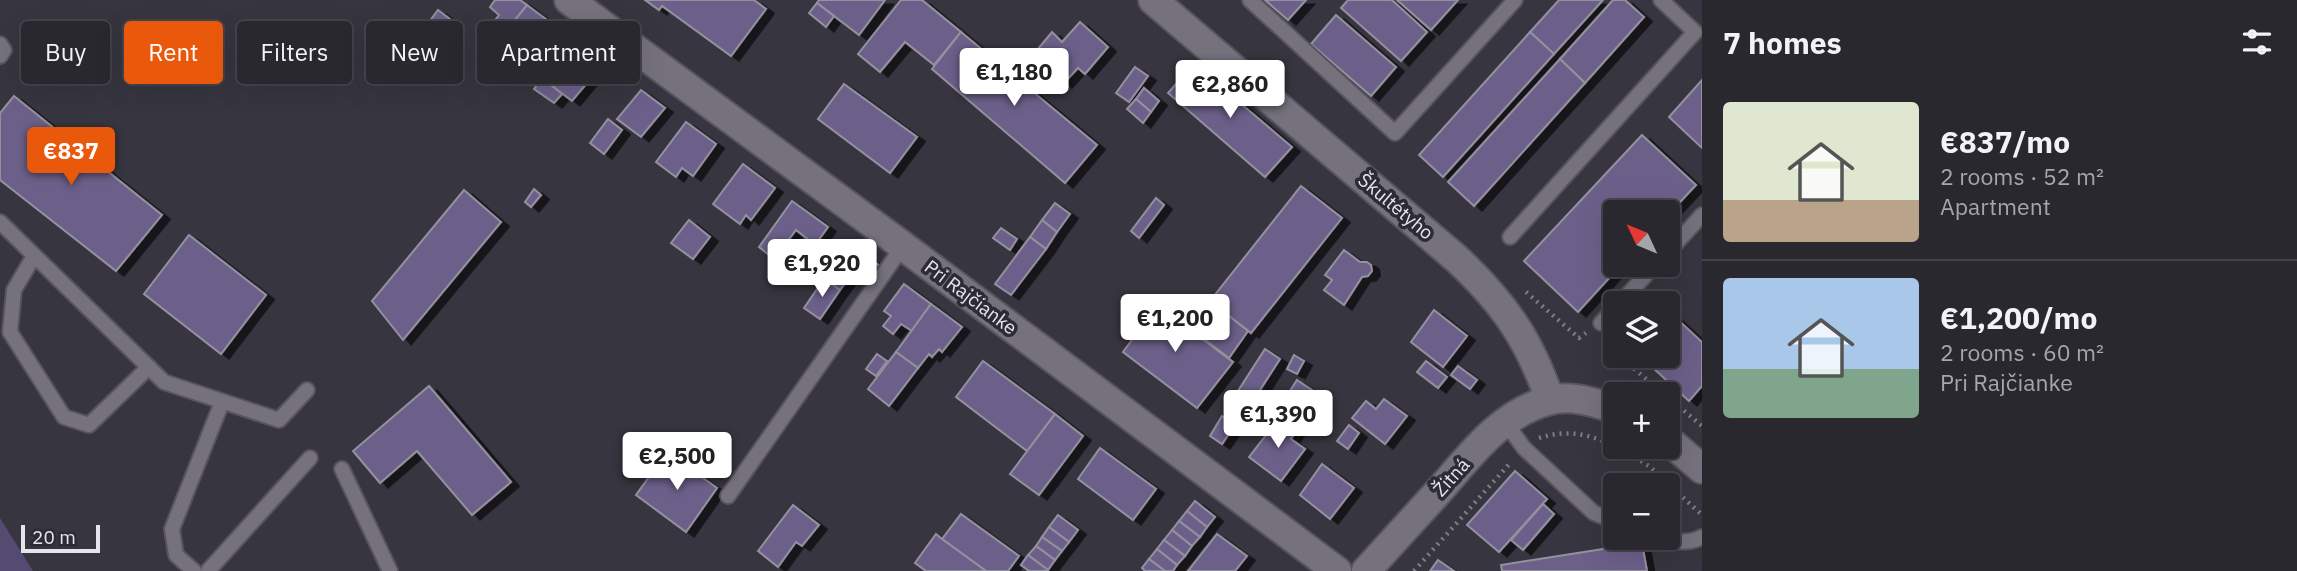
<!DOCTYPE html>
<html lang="en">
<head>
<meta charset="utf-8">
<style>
	:root { --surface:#29282f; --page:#35343b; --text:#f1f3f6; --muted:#a5a6aa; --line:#45444b; --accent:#ea580c }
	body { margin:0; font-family:"IBM Plex Sans",sans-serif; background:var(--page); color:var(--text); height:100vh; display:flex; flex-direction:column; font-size:26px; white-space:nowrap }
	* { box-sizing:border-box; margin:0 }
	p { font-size:23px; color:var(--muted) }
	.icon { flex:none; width:38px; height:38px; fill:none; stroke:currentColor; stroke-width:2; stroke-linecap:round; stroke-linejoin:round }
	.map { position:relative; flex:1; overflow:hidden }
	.panel { display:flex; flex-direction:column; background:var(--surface); width:595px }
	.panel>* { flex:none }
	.hud { position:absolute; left:21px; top:21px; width:665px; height:63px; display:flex; gap:14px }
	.needle { width:46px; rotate:314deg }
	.controls { position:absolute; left:1603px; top:200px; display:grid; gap:14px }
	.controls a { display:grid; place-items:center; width:77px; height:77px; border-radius:7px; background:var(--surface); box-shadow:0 7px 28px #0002,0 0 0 2px var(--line); font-size:35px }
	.scale { position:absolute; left:21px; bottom:18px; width:79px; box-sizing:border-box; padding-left:7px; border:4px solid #e6e5eb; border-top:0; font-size:19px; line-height:24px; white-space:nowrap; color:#e6e5eb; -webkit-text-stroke:5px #2d2b35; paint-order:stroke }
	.price { position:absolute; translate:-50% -60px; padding:0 16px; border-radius:7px; background:#fff; color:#222; font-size:23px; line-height:46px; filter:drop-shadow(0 2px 4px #0008) }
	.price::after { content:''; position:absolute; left:50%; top:42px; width:21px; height:16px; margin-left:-10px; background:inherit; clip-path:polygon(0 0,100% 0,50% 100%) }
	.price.active { background:var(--accent); color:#fff }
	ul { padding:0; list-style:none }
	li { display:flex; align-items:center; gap:21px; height:175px; padding:0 21px }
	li+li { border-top:2px solid var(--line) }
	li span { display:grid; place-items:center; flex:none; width:196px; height:140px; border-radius:7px; color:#555 }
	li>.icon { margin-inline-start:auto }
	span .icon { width:84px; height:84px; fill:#fffc; stroke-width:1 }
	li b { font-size:30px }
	h2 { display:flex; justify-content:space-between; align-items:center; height:84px; padding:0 21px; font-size:30px }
	.tag { padding:0 24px; border-radius:7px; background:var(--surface); box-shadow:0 7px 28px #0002,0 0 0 2px var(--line); font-size:24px; line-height:63px }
	.tag.active { background:var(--accent); color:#fff }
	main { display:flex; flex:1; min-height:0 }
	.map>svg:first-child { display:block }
	.water { fill:#554a72 }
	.building { fill:#6c618a; stroke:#94919e; stroke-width:2; filter:url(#shadow) }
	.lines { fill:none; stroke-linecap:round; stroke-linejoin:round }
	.lane-casing { stroke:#57545d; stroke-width:18 }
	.street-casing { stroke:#57545d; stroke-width:32 }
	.path { stroke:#7f7e86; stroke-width:4.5; stroke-dasharray:2 5; stroke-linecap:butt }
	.lane { stroke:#75727e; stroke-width:14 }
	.street { stroke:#75727e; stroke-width:28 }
	.labels { text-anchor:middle; stroke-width:7; stroke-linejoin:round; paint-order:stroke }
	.street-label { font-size:19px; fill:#e6e5eb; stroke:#2d2b35 }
</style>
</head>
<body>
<main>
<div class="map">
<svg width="1702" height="571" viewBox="0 0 1702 571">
	<defs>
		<filter id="shadow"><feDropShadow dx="8" dy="4.5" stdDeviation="0" flood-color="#0009"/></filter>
	</defs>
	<rect width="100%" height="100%" fill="#37353f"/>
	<polygon class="water" points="0,518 33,571 0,571"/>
	<g class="building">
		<polygon points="495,0 520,0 527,5 507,30 495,20 499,15 490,7"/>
		<polygon points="645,0 754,0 766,9 731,56 662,6 659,10"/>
		<polygon points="819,0 885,0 859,35 817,3"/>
		<polygon points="901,0 922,0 961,32 934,65 905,42 880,72 858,54"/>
		<polygon points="1265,0 1306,0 1288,20"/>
		<polygon points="1348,0 1392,0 1427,32 1401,61 1341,8"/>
		<polygon points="1397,0 1458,0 1431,30"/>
		<polygon points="1559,0 1603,0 1554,54 1530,32"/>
		<polygon points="1613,0 1625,0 1644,17 1585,83 1560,59"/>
		<polygon points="817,3 834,16 826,27 809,13"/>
		<polygon points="527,5 563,32 543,58 506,31"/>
		<polygon points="438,10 451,20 439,35 426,26"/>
		<polygon points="1336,15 1396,67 1371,96 1311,44"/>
		<polygon points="1080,22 1108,47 1085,74 1078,68 1064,83 1033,55 1052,32 1062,42"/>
		<polygon points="961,32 1097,145 1065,183 932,69"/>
		<polygon points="1530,32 1554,54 1443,177 1419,155"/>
		<polygon points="573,39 604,63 572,101 542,78"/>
		<polygon points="1560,59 1585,83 1474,206 1448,182"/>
		<polygon points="1194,64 1292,147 1265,177 1168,93"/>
		<polygon points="1135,67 1148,76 1129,102 1116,93"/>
		<polygon points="542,78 562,94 554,103 534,89"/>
		<polygon points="1702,80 1702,148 1669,117"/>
		<polygon points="844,84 917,137 890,173 818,119"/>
		<polygon points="1144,88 1159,101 1151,112 1136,99"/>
		<polygon points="641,90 665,108 641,137 617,119"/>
		<polygon points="14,96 162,215 116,271 0,180 0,113"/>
		<polygon points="1136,99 1151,112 1143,123 1127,109"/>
		<polygon points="608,119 622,130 604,154 590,143"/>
		<polygon points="686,122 716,144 693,176 682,168 676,177 656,162"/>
		<polygon points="1642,135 1696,185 1668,215 1668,212 1615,212 1615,264 1622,264 1578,312 1524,261"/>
		<polygon points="743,164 775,188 751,220 746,215 740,224 713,204"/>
		<polygon points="1301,186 1342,218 1251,333 1210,301"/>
		<polygon points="534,189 541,195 531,207 525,202"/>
		<polygon points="464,190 501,222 403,340 372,301"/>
		<polygon points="1156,198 1164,205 1139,238 1131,231"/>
		<polygon points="792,201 828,227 815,245 796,230 774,259 759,247"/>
		<polygon points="1055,203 1070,214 1057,232 1042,220"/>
		<polygon points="689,220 710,237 693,259 671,243"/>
		<polygon points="1042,220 1057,232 1046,249 1030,237"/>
		<polygon points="1001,228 1017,239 1010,250 993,238"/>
		<polygon points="189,235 266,295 221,354 144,294"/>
		<polygon points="1030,237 1046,249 1011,295 995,284"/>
		<polygon points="850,244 880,266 867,283 853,273 840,290 824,279"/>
		<polygon points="1344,250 1360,262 1367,262 1371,265 1372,271 1368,276 1362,277 1344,305 1324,290 1332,280 1325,275"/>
		<polygon points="824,279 840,290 820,319 804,308"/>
		<polygon points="904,284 931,304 912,331 901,324 893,334 883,326 891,316 884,311"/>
		<polygon points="1147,298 1233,362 1197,408 1123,352 1137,333 1127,325"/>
		<polygon points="931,304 962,327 942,352 939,349 932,357 929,354 918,368 896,352"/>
		<polygon points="1215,305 1248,331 1229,358 1195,332"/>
		<polygon points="1434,310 1467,336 1443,367 1411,342"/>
		<polygon points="1668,316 1672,319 1675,317 1702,342 1702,386 1689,401 1639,355 1668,355"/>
		<polygon points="1265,349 1280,359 1251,404 1236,394"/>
		<polygon points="896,352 918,368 889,406 868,389"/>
		<polygon points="877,354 887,361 876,376 866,369"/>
		<polygon points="1294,355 1304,361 1297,374 1287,369"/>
		<polygon points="983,361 1055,414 1027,451 956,397"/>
		<polygon points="1426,361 1447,377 1438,388 1417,372"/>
		<polygon points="1458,366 1477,380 1470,389 1451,375"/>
		<polygon points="1297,380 1312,390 1296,415 1281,405"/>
		<polygon points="429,386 511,482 472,515 417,451 380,483 353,451"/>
		<polygon points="1384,399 1407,416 1385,444 1352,418 1366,401 1376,409"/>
		<polygon points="1055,414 1083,436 1039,495 1010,474"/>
		<polygon points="1222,416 1235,425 1222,444 1210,436"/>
		<polygon points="1280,417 1297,430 1291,439 1305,449 1281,481 1249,457"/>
		<polygon points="1349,425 1359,433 1348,449 1337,441"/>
		<polygon points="1100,448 1156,489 1133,520 1078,479"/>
		<polygon points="667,452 717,488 686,532 636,495"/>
		<polygon points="1322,464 1354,488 1330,519 1300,495"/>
		<polygon points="1515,471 1547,499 1499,552 1467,525"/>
		<polygon points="1195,501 1215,517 1207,527 1187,511"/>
		<polygon points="1543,504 1554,514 1523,550 1511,540"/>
		<polygon points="793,505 819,525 802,546 796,542 778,567 758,551"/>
		<polygon points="1187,511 1207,527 1200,537 1179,521"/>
		<polygon points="961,514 1019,556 1008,571 986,571 942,539"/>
		<polygon points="1058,515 1078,530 1069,542 1049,527"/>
		<polygon points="1179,521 1200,537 1192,546 1172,530"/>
		<polygon points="1049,527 1069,542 1062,551 1042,537"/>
		<polygon points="1172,530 1192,546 1185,556 1164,540"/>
		<polygon points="936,534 942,539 986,571 926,571 915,563"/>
		<polygon points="1217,534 1247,556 1235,571 1188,571"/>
		<polygon points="1042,537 1062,551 1055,560 1036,546"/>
		<polygon points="1164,540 1185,556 1177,565 1157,549"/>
		<polygon points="1642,543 1647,571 1502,571 1501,565"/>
		<polygon points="1036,546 1055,560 1048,570 1028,555"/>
		<polygon points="1157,549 1177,565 1173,571 1165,571 1149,559"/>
		<polygon points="1028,555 1048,570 1047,571 1029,571 1021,565"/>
		<polygon points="1149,559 1165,571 1145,571 1142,568"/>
		<polygon points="1438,560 1454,571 1430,571"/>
	</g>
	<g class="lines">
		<defs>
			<g id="lane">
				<polyline points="1250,0 1395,133 1515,0"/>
				<polyline points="0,44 4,50 0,56"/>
				<polyline points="0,222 164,382 279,420 307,390"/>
				<polyline points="1510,237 1695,32 1661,0"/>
				<polyline points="1668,252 1702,215"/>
				<polyline points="34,256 14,290 10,332 64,417 89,425 149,367"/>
				<polyline points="1620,303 1656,264"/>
				<polyline points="1601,323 1615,308"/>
				<polyline points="1505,422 1524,448 1594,513 1615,521"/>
				<polyline points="342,469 390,571"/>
				<polyline points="728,496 903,246"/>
				<path d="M1659,537C1673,542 1689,544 1702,537"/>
				<polyline points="194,571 176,555 172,529 222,402"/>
				<polyline points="208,571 310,458"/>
			</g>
			<g id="street">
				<polyline points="569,0 903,246 1337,571"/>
				<path d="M1153,0L1457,259C1504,303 1529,339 1550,400"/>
				<polyline points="1668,440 1702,469"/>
				<path d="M1366,571C1390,545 1414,518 1438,492C1469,457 1500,414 1547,401C1569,394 1594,402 1615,409"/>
			</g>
		</defs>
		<use href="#lane" class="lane-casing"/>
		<use href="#street" class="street-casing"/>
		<g class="path">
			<polyline points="1526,292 1579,338 1586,333"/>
			<polyline points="1603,342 1615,353"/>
			<polyline points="1618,355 1664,394"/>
			<polyline points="1668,397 1702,426"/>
			<path d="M1539,438C1567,429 1589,434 1615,446"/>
			<polyline points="1617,446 1649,466 1702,515"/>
			<polyline points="1414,571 1511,462"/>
		</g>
		<use href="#lane" class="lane"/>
		<use href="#street" class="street"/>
	</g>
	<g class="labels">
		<g class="street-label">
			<text transform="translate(1396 206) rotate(40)" y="7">Škultétyho</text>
			<text transform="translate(971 297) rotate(37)" y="7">Pri Rajčianke</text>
			<text transform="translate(1451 477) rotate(-48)" y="7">Žitná</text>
		</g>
	</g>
</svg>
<div class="controls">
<a><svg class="needle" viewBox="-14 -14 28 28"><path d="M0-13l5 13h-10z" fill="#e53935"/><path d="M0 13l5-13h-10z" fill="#a5a6aa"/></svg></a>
<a><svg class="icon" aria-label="layers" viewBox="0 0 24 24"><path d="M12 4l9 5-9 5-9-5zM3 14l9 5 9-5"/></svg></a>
<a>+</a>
<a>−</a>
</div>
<div class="scale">20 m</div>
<b class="price" style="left:1014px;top:108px">€1,180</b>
<b class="price" style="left:1230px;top:120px">€2,860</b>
<b class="price active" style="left:71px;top:187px">€837</b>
<b class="price" style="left:822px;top:299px">€1,920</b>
<b class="price" style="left:1175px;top:354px">€1,200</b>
<b class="price" style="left:1278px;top:450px">€1,390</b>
<b class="price" style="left:677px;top:492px">€2,500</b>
<div class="hud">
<a class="tag">Buy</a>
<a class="tag active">Rent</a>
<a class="tag">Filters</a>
<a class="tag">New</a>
<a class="tag">Apartment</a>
</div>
</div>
<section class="panel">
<h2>7 homes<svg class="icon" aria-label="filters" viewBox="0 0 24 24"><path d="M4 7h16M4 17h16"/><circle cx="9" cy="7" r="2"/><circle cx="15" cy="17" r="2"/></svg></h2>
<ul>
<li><span style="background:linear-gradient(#dfe7d0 70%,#b9a48a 0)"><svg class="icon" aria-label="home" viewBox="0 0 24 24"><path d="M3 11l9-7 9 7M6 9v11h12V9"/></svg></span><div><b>€837/mo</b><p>2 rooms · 52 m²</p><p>Apartment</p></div></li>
<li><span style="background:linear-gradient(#a9c7e8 65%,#7fa58c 0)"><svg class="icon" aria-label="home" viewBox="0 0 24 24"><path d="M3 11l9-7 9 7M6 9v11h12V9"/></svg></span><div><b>€1,200/mo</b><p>2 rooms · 60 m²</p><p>Pri Rajčianke</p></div></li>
</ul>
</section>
</main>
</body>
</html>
